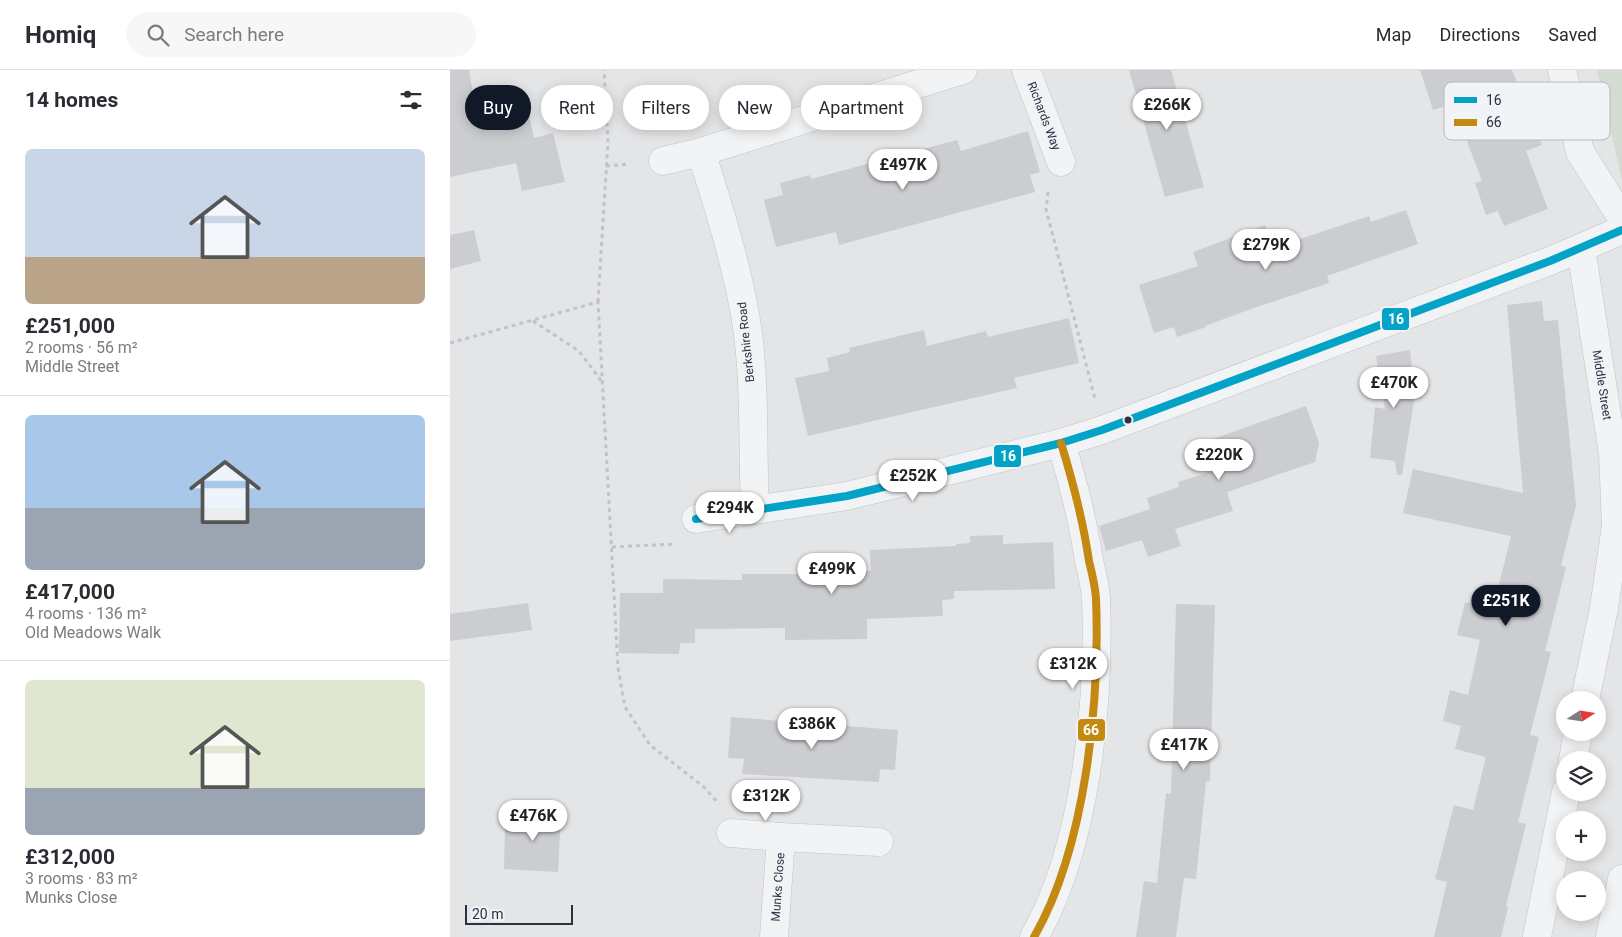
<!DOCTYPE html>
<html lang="en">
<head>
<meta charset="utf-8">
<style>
	:root { --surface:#fff; --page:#f7f7f7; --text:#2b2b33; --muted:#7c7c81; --line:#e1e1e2; --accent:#111827 }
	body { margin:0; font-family:Roboto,sans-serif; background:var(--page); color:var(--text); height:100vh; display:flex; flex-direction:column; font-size:19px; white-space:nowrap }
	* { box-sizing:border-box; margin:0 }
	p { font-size:16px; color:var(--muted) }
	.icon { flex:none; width:28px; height:28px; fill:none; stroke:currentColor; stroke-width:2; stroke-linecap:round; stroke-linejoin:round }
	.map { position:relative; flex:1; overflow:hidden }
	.side { display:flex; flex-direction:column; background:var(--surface); width:450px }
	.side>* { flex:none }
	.hud { position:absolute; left:15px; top:15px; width:475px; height:45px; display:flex; gap:10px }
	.needle { width:32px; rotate:78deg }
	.tools { position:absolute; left:1106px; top:621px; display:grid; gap:10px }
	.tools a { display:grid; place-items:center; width:50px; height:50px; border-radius:50%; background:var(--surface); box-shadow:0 2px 12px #0003; font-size:25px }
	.scale { position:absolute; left:15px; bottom:12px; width:108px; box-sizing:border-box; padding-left:5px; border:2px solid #2a3241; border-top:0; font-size:14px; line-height:18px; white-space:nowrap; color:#2a3241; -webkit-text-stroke:4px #f1f3f7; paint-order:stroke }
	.price { position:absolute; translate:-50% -42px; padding:0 11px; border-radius:18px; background:#fff; color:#222; font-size:16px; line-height:32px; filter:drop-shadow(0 1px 2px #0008) }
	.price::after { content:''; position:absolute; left:50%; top:30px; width:15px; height:11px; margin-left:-8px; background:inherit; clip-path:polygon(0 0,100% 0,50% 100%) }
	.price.on { background:var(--accent); color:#fff }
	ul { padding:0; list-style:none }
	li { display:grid; align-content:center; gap:10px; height:265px; padding:0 25px }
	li+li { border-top:1px solid var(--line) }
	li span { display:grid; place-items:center; height:155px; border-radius:8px; color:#555 }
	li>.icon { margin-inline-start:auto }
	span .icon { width:90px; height:90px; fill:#fffc; stroke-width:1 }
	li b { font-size:21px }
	h2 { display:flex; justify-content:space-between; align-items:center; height:60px; padding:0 25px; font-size:21px }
	.tag { padding:0 18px; border-radius:22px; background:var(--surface); box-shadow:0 2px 12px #0003; font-size:18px; line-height:45px }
	.tag.on { background:var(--accent); color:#fff }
	header { display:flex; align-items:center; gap:30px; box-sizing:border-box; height:70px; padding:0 25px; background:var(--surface); border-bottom:1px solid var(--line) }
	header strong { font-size:24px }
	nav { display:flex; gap:28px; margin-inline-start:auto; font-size:18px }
	.search { width:350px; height:45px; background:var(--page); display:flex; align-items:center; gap:12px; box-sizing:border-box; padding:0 18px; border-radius:28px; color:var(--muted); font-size:19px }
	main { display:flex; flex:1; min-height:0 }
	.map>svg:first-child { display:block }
	.green { fill:#d4dbd3 }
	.building { fill:#cbcdd0 }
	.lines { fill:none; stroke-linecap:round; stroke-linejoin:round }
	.minor-casing { stroke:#c1c3c5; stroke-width:29 }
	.path { stroke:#c2c3c8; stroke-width:3; stroke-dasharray:4 4; stroke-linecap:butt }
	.minor { stroke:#f2f3f5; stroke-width:28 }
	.bus-1-casing { stroke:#f1f3f7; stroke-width:11 }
	.bus-2-casing { stroke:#f1f3f7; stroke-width:11 }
	.bus-1 { stroke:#02a3c7; stroke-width:8 }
	.bus-2 { stroke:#c48910; stroke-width:8 }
	.bus-dot { fill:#2a3241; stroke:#f1f3f7; stroke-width:2 }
	.labels { text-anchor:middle; stroke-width:4; stroke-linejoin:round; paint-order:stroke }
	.street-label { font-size:12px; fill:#2a3241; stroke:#f1f3f7 }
	.key { fill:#f1f3f7; stroke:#b5b9c0; stroke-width:1 }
	.key-label { font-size:14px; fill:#2a3241 }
	.line-badge { stroke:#f1f3f7; stroke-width:2 }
	.badge-label { font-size:14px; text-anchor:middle; font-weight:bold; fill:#fff }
</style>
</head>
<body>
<header>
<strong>Homiq</strong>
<div class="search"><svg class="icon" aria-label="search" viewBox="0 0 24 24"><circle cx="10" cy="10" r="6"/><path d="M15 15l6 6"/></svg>Search here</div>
<nav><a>Map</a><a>Directions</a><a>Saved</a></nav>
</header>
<main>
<section class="side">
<h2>14 homes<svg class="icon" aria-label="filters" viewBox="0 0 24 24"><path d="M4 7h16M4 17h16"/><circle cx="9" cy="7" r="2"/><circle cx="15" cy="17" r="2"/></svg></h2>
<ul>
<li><span style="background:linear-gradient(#c9d6e8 70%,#b9a48a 0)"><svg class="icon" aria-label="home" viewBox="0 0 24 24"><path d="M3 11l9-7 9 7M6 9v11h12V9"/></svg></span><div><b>£251,000</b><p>2 rooms · 56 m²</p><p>Middle Street</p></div></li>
<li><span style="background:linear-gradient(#a9c7e8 60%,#9aa5b1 0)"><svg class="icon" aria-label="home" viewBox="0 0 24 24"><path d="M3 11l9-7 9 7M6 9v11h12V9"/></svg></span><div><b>£417,000</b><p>4 rooms · 136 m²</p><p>Old Meadows Walk</p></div></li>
<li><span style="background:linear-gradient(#dfe7d0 70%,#9aa5b1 0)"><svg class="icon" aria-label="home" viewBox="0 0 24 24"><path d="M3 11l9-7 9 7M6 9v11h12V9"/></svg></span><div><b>£312,000</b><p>3 rooms · 83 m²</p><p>Munks Close</p></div></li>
</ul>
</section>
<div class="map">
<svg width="1172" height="867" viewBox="0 0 1172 867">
	<rect width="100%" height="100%" fill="#e3e5e7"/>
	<polygon class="green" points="1147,0 1172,0 1172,110 1171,106"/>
	<g class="building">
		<polygon points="0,0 19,0 27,48 77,36 84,68 103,63 115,112 72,121 66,93 0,107"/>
		<polygon points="679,0 721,0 754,117 715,127"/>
		<polygon points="970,0 1062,0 1092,75 1076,81 1098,139 1054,156 1048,141 1036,145 1025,113 1032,111 1003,34 983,40"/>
		<polygon points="578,61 590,102 580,105 585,122 389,175 386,162 326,177 314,130 333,125 330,113 360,105 361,109 507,70 511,81"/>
		<polygon points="956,140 968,174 877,206 879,213 801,239 755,256 756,257 727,267 724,257 704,263 689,215 748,196 743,182 815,155 823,178 919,146 921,152"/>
		<polygon points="24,160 31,191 0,199 0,165"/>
		<polygon points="1092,231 1094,251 1108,250 1126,435 1111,496 1116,497 1095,581 1101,582 1080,665 1089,667 1068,752 1076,754 1056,836 1058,837 1051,867 984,867 997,812 985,809 1004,735 1023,740 1036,687 1005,679 1011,656 993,651 1000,620 1018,625 1030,570 1007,565 1015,532 1043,539 1061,466 953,443 963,399 1073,423 1057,235"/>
		<polygon points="619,248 629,293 564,308 567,318 358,366 345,308 379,301 377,288 400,282 399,278 474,260 477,276 536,261 538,267"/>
		<polygon points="960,280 965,325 952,405 947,405 945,391 920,388 925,337 935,339 926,286"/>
		<polygon points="856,336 869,373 865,392 777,422 783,441 725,459 731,476 698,487 692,470 656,481 649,456 700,439 697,428 729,417 728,412 757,403 753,392 770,387 763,369"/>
		<polygon points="553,465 553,474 603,472 605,519 504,521 504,529 492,530 493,546 417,549 417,569 335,570 335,558 245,559 245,573 230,573 229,584 169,583 170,523 213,523 213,509 292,510 292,504 379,504 379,502 421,501 420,480 506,476 506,474 520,473 520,466"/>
		<polygon points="78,533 82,560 0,571 0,544"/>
		<polygon points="726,534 765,535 760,711 756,711 746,809 734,808 726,867 686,867 694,811 707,813 716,723 721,724"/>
		<polygon points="281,647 448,660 445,700 430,699 429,712 292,704 294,689 278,688"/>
		<polygon points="65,741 111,744 108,802 54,799 55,758 63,758"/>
	</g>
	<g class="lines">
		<defs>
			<g id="minor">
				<polyline points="576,0 611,92"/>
				<polyline points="1112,0 1130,82 1172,148"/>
				<polyline points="213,91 251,82"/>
				<polyline points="1131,178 1163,384 1166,456 1154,538 1135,630"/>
				<path d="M305,438C302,374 306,307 295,244C285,189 268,135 251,82L513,0"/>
				<polyline points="246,449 397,426 611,373 652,360 1100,191 1172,160"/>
				<polyline points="1123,690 1128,662"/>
				<polyline points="281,763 331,767"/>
				<polyline points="324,867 331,767 429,772"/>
				<path d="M584,867C636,777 650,631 646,528C645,516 642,503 639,491C633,450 623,412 611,373"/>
				<polyline points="1087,867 1116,722"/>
				<polyline points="1160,867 1172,809"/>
			</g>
		</defs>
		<use href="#minor" class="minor-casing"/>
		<g class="path">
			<polyline points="156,96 180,94"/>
			<polyline points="598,122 596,139 645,329"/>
			<polyline points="148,232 158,72 154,0"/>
			<polyline points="83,251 129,281 152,312"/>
			<polyline points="0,273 148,232 168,598 175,637 200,675 254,717 269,734"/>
			<polyline points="162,477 226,474"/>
		</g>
		<use href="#minor" class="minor"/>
		<defs>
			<polyline id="bus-1" points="246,449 397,426 611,373 652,360 1100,191 1172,160"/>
			<path id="bus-2" d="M584,867C636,777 650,631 646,528C645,516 642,503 639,491C633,450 623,412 611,373"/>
		</defs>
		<use href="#bus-1" class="bus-1-casing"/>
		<use href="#bus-2" class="bus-2-casing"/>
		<use href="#bus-1" class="bus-1"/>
		<use href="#bus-2" class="bus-2"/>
	</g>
	<circle class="bus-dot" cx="678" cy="350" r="4.5"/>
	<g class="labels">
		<g class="street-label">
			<text transform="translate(594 46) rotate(69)" y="4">Richards Way</text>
			<text transform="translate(296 272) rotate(-96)" y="4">Berkshire Road</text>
			<text transform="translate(1152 315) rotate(81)" y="4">Middle Street</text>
			<text transform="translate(328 817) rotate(-86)" y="4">Munks Close</text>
		</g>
	</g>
	<rect x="994" y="12" width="166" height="58" rx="8" class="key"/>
	<rect x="1004" y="27" width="23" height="6" fill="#02a3c7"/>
	<rect x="1004" y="49" width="23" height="7" fill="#c48910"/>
	<g class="key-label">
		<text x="1036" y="35">16</text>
		<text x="1036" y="57">66</text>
	</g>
	<g class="line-badge">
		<rect x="931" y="237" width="29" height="24" rx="5" fill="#02a3c7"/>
		<rect x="543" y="374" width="29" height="24" rx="5" fill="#02a3c7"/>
		<rect x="627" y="648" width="29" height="24" rx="5" fill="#c48910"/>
	</g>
	<g class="badge-label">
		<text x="946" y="254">16</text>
		<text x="558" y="391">16</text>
		<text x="641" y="665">66</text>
	</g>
</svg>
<div class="tools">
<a><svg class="needle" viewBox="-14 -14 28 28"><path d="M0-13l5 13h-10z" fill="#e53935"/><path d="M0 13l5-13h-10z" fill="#7c7c81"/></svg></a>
<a><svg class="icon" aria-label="layers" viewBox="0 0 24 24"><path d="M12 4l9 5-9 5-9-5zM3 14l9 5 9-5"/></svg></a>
<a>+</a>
<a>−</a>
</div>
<div class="scale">20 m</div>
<b class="price" style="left:717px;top:61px">£266K</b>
<b class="price" style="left:453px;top:121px">£497K</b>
<b class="price" style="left:816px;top:201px">£279K</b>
<b class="price" style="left:944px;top:339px">£470K</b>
<b class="price" style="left:769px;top:411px">£220K</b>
<b class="price" style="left:463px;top:432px">£252K</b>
<b class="price" style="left:280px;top:464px">£294K</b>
<b class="price" style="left:382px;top:525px">£499K</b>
<b class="price on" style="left:1056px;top:557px">£251K</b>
<b class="price" style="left:623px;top:620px">£312K</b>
<b class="price" style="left:362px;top:680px">£386K</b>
<b class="price" style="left:734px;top:701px">£417K</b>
<b class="price" style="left:316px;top:752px">£312K</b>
<b class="price" style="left:83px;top:772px">£476K</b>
<div class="hud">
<a class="tag on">Buy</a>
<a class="tag">Rent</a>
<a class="tag">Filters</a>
<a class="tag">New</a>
<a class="tag">Apartment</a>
</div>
</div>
</main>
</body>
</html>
